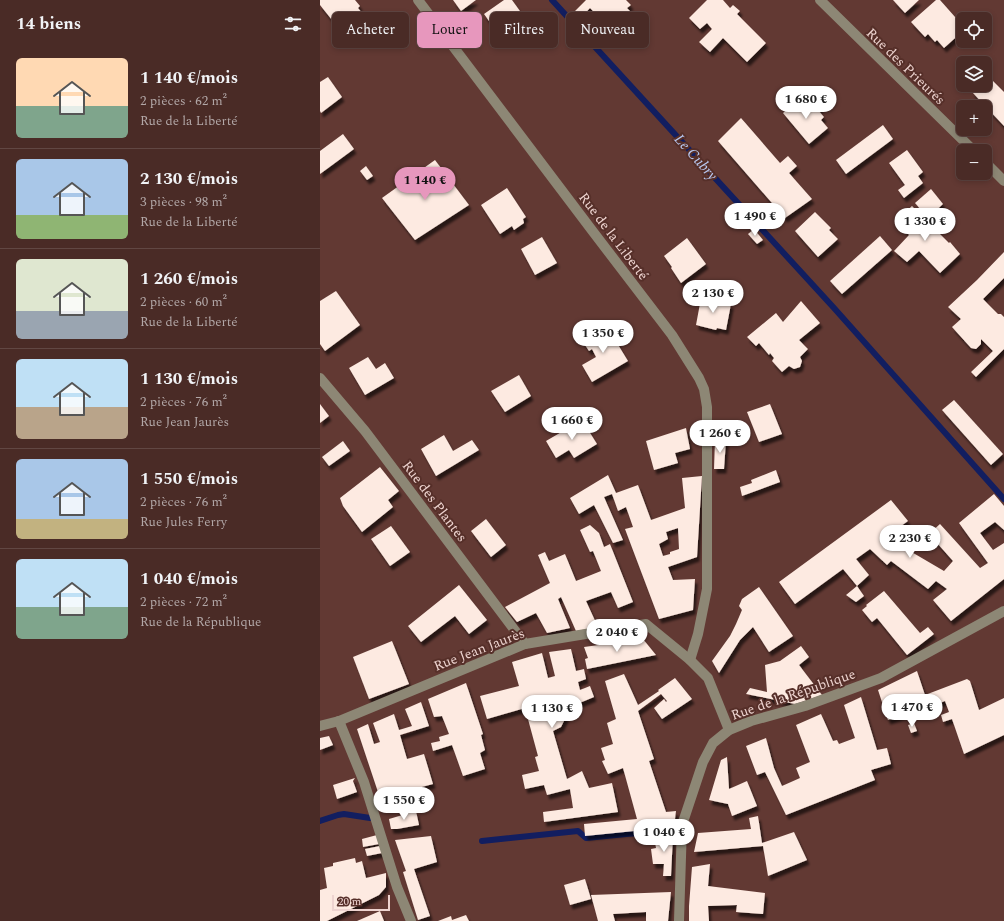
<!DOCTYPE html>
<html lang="fr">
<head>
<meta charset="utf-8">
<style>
	:root { --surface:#4a2b26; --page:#543732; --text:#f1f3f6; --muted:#b2a7a7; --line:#614743; --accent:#e797bd }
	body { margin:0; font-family:Spectral,serif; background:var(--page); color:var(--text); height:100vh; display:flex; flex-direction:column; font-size:15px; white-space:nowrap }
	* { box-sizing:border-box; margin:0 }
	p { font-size:13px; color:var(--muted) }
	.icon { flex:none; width:22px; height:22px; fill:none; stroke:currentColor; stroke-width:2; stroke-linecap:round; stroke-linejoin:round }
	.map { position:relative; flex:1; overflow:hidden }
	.drawer { display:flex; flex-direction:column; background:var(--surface); width:320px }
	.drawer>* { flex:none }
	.hud { position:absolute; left:12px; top:12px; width:380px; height:36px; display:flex; gap:8px }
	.controls { position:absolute; left:636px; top:12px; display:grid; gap:8px }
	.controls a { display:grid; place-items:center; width:36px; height:36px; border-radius:6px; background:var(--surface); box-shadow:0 2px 6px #0003,0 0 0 1px var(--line); font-size:20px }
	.scale { position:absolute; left:12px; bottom:10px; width:58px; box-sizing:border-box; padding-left:4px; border:2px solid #eed4d0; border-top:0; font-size:11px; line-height:14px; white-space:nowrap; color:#eed4d0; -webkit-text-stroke:3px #562f29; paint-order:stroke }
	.price { position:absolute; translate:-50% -34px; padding:0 9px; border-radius:14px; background:#fff; color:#222; font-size:13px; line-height:26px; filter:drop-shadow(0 1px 2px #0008) }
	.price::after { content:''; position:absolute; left:50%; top:24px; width:12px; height:9px; margin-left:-6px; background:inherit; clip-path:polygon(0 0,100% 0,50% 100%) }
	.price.active { background:var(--accent); color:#111 }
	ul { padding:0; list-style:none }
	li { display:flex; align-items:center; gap:12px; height:100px; padding:0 16px }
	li+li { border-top:1px solid var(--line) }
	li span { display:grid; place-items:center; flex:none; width:112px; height:80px; border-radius:6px; color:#555 }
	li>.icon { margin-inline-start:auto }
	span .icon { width:48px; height:48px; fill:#fffc; stroke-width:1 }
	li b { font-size:17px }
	h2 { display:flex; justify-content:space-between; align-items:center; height:48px; padding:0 16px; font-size:17px }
	.tag { padding:0 14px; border-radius:6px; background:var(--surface); box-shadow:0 2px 6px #0003,0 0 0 1px var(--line); font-size:14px; line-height:36px }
	.tag.active { background:var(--accent); color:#111 }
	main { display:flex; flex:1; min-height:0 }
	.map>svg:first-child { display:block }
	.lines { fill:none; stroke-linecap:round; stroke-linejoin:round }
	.stream { stroke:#121e60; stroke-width:6 }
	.building { fill:#fdeae1; fill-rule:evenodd; filter:url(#shadow) }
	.minor { stroke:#8d8775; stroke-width:10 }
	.labels { text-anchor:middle; stroke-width:4; stroke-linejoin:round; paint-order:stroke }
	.street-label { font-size:14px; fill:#eed4d0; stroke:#562f29 }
	.water-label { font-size:15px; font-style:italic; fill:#b9c8f0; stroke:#562f29 }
</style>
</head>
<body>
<main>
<section class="drawer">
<h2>14 biens<svg class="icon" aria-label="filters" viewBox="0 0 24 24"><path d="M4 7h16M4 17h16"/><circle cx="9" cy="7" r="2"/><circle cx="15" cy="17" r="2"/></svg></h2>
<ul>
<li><span style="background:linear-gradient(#ffd9b3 60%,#7fa58c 0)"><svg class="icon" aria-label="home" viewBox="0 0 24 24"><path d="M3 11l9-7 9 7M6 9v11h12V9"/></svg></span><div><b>1 140 €/mois</b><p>2 pièces · 62 m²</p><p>Rue de la Liberté</p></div></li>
<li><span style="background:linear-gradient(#a9c7e8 70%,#8fb573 0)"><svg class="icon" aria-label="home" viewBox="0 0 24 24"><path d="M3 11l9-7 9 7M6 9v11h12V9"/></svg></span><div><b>2 130 €/mois</b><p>3 pièces · 98 m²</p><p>Rue de la Liberté</p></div></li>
<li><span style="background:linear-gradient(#dfe7d0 65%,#9aa5b1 0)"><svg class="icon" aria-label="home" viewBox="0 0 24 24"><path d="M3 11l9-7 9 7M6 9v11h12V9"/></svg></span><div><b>1 260 €/mois</b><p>2 pièces · 60 m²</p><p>Rue de la Liberté</p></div></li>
<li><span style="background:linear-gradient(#bfe0f5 60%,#b9a48a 0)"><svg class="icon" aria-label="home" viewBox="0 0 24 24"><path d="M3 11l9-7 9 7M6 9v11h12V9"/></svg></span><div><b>1 130 €/mois</b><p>2 pièces · 76 m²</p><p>Rue Jean Jaurès</p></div></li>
<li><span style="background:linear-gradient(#a9c7e8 75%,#c2b280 0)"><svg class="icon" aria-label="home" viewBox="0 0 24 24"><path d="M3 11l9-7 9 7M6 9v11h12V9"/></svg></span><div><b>1 550 €/mois</b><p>2 pièces · 76 m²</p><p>Rue Jules Ferry</p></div></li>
<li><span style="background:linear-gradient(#bfe0f5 60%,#7fa58c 0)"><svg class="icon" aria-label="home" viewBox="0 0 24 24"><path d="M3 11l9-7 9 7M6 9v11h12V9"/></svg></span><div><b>1 040 €/mois</b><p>2 pièces · 72 m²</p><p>Rue de la République</p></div></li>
</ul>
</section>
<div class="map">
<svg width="684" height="921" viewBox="0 0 684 921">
	<defs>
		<filter id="shadow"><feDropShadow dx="2.5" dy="4.5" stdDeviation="1" flood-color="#0009"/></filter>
	</defs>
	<rect width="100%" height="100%" fill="#623933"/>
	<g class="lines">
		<g class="stream">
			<polyline points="232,0 514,308 684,499"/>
			<polyline points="0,821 18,815 24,814 50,818"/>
			<polyline points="162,841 258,831 266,838 306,834 355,830"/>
		</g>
	</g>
	<g class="building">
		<polygon points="0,0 35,0 40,6 38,8 46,18 24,35 0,5"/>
		<polygon points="133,0 156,0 141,11"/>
		<polygon points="184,0 192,0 210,25 194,37 183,21 174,28 164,14"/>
		<polygon points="266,0 306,0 311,5 307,8 320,21 301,40 270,8 258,21 252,14"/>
		<polygon points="387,0 403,0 410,8 413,5 420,11 417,14 446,43 427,62 403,38 390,52 379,42 392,29 387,23 380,29 369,18"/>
		<polygon points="573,0 599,0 585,13"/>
		<polygon points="616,0 620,0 643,26 643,31 624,48 617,40 615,42 608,34 605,37 591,22"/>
		<polygon points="668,76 684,92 684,126 652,92 659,85 665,85 665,79"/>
		<polygon points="8,77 22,97 1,113 0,111 0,82"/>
		<polygon points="481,97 491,108 497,102 501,107 498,110 504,117 501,120 508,128 489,144 463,113"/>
		<polygon points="421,118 460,163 468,156 477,166 469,173 492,199 465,218 398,141"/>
		<polygon points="563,125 573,139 526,174 516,160"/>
		<polygon points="23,134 34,149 0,174 0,151"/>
		<polygon points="587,150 603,172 598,176 603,183 584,198 578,190 585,185 569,163"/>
		<polygon points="115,160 149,205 95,240 62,198"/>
		<polygon points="46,166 53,176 47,180 40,171"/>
		<polygon points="187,188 206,217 203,219 204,223 194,230 192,226 180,234 161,205"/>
		<polygon points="611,189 623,204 608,218 595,203"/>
		<polygon points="592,206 629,243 630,242 640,254 620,273 599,251 587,262 574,251 589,235 577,220"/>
		<polygon points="495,212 511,228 509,230 518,239 498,257 475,231"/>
		<polygon points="434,229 443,240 437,244 428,234"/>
		<polygon points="560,236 572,250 522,294 510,281"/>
		<polygon points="222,237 237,263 215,275 201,249"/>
		<polygon points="367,238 386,264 361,283 351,268 352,267 344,256"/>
		<polygon points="684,252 684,278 663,299 678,314 681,314 684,317 684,349 656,377 651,372 673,351 661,339 661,344 656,349 651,348 632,327 641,319 628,307 657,280"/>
		<polygon points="16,291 40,325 5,351 0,344 0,301"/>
		<polygon points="381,298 411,304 406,330 397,328 396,330 376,325"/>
		<polygon points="481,301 500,323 479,340 488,349 480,357 482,361 480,367 474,369 469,366 462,372 452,361 454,358 450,353 449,355 439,343 436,346 427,337 456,313 463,322"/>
		<polygon points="286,325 308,361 272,382 262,365 276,357 272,349 269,351 261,339"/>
		<polygon points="48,357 56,369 65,363 74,378 45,395 29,368"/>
		<polygon points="199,375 211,396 185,412 171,391"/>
		<polygon points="634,400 683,454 671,465 622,410"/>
		<polygon points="0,404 9,416 0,423"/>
		<polygon points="450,404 462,434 439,442 427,412"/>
		<polygon points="262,420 277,444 254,458 249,450 236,458 226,441"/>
		<polygon points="366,428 370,449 355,453 358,463 334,470 326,441"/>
		<polygon points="124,435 133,451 152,440 159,450 116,476 101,449"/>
		<polygon points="395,440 406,440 404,469 394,469"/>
		<polygon points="23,441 30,451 9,466 2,457"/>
		<polygon points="60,467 79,491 68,500 73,507 42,532 23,506 20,498"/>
		<polygon points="456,470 460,482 422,496 420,487 432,483 431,480"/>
		<path d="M288,475L296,493L318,485L331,520L365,508L362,478L382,476L377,557L348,567L353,580L375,579L373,610L339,619L305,529L313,527L306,507L298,511L292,494L284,497L303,540L293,543L274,505L259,514L250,498ZM358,528L359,549L350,552V554L343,556L339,544L348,539L346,532Z"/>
		<polygon points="674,494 684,506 684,530 675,522 660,533 673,550 684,543 684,579 631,621 613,600 627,589 616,581 608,589 571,561 567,565 550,549 536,559 549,575 537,586 544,596 536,602 526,595 537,586 523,569 475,604 459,582 571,500 588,521 566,537 624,571 633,561 609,534 620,524 660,568 668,563 639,523"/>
		<polygon points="166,519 186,545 171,557 151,531"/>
		<polygon points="270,525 279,533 284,547 290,544 313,602 298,608 291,592 266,601 278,627 256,631 241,597 238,599 250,628 227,633 216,613 197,622 185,607 230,583 218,555 225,552 229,561 245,554 256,581 281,571 273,551 270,552 260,530"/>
		<polygon points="71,526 90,552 70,566 51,539"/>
		<polygon points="139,585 167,620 149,634 135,616 101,642 88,626"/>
		<polygon points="439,587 473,636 449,652 433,627 420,640 399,673 392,661 410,636 416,624 422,610 419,606 422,599"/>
		<polygon points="564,591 600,633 608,627 614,634 587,655 557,618 552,622 542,610 547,606 546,605"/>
		<polygon points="323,639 336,655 267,669 265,659 268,658 264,647"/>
		<polygon points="72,641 89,684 49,699 33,657"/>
		<polygon points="481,646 489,657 479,665 502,695 475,704 426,694 430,688 447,692 445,665 460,661"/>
		<polygon points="251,649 256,671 264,669 266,679 258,682 260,690 270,686 274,697 245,709 246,717 241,727 233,731 247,779 262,771 269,788 292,783 298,812 224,822 223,812 253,808 250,789 227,795 224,785 205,789 202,775 219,771 215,757 218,756 205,708 167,719 160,696 199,686 192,662 222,653 228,678 235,676 229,652"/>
		<polygon points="597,671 605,695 586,702 589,713 568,720 558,690"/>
		<polygon points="304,674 318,705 339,691 338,690 355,678 372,699 342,719 334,708 344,699 346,702 347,701 341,694 318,711 334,759 329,761 346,812 356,811 354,827 265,836 264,824 317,819 303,768 288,774 282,761 285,760 281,748 293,744 287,723 296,719 285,681"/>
		<polygon points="647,679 650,681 659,710 684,698 684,735 644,754 632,719 623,722 621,715 629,712 625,701 610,707 605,695"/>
		<polygon points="146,683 163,734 161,735 165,750 160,753 165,769 143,776 132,745 113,751 111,743 120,741 119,737 129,734 122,716 114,717 108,699"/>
		<polygon points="541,697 557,750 567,748 571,764 551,770 555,780 466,815 445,772 437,775 426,746 446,738 454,768 462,786 480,778 476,768 490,762 476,725 501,714 513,741 517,740 519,744 535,738 524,705"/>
		<polygon points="101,702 109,726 80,735 87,759 104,754 113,784 60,798 37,729 48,724 54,744 60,742 53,723 74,714 79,730 92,726 85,709"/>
		<polygon points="594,723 597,731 591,733 588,725"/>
		<polygon points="9,736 13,745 0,750 0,738"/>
		<polygon points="407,757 409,789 427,781 437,806 412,816 408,804 389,800 401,760"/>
		<polygon points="35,778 33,781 37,792 17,799 13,785"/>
		<polygon points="96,811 99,825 77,829 71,829 69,819"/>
		<polygon points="438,816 442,843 474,832 487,860 448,876 443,846 374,852 378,833 431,829 429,818"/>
		<polygon points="57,835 59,844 43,847 42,839"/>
		<polygon points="353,835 351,876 343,876 344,864 333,864 331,849 336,848 334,837"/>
		<polygon points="111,836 117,862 94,869 110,916 98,920 83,872 86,871 75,840"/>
		<polygon points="60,846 62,853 47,856 45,849"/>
		<polygon points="35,858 36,863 42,861 46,878 66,873 66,887 59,895 7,921 0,921 0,890 7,888 4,868 13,866 13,863"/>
		<polygon points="390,864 388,886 445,893 443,914 416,912 417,905 388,906 389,921 369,921 369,906 372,867"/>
		<polygon points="265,879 271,899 250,905 244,885"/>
		<polygon points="351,892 348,921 326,921 326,912 293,914 295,921 278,921 271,895"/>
		<polygon points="60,911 64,921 37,921"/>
		<polygon points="146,915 149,921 118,921 131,916 132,920"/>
	</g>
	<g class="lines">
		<g class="minor">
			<polyline points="98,0 274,233 352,335 379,378 384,389 387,407 387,589 378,634 370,660"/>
			<polyline points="500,0 654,151"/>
			<polyline points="665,162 684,181"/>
			<polyline points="0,378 45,431 205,644"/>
			<polyline points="19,721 44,782 77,887 91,921"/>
			<polyline points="0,726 19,721 205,644 326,624 370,660 388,678 409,730"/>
			<polyline points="359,921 362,825 383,762 393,743 409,730 431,721 485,706 561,678 684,611"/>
		</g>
	</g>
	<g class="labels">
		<g class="street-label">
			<text transform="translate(586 66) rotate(44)" y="5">Rue des Prieurés</text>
			<text transform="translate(294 236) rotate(53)" y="5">Rue de la Liberté</text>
			<text transform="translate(115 501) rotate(53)" y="5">Rue des Plantes</text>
			<text transform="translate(159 649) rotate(-21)" y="5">Rue Jean Jaurès</text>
			<text transform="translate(473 694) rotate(-19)" y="5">Rue de la République</text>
		</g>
		<g class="water-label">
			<text transform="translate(376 157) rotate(48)" y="5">Le Cubry</text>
		</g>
	</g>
</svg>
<div class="controls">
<a><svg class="icon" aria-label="locate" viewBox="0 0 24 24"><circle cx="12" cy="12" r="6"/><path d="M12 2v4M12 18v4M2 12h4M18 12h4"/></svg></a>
<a><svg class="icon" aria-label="layers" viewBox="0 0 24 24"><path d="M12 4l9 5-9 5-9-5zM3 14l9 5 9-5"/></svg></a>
<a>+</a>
<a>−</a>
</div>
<div class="scale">20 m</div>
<b class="price" style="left:486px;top:120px">1 680 €</b>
<b class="price active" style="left:105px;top:201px">1 140 €</b>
<b class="price" style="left:435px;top:237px">1 490 €</b>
<b class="price" style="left:605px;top:242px">1 330 €</b>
<b class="price" style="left:393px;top:314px">2 130 €</b>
<b class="price" style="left:283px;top:354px">1 350 €</b>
<b class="price" style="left:252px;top:441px">1 660 €</b>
<b class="price" style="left:400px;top:454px">1 260 €</b>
<b class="price" style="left:590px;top:559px">2 230 €</b>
<b class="price" style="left:297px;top:653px">2 040 €</b>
<b class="price" style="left:592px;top:728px">1 470 €</b>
<b class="price" style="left:232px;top:729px">1 130 €</b>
<b class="price" style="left:84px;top:821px">1 550 €</b>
<b class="price" style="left:344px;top:853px">1 040 €</b>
<div class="hud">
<a class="tag">Acheter</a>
<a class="tag active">Louer</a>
<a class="tag">Filtres</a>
<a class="tag">Nouveau</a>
</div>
</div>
</main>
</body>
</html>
